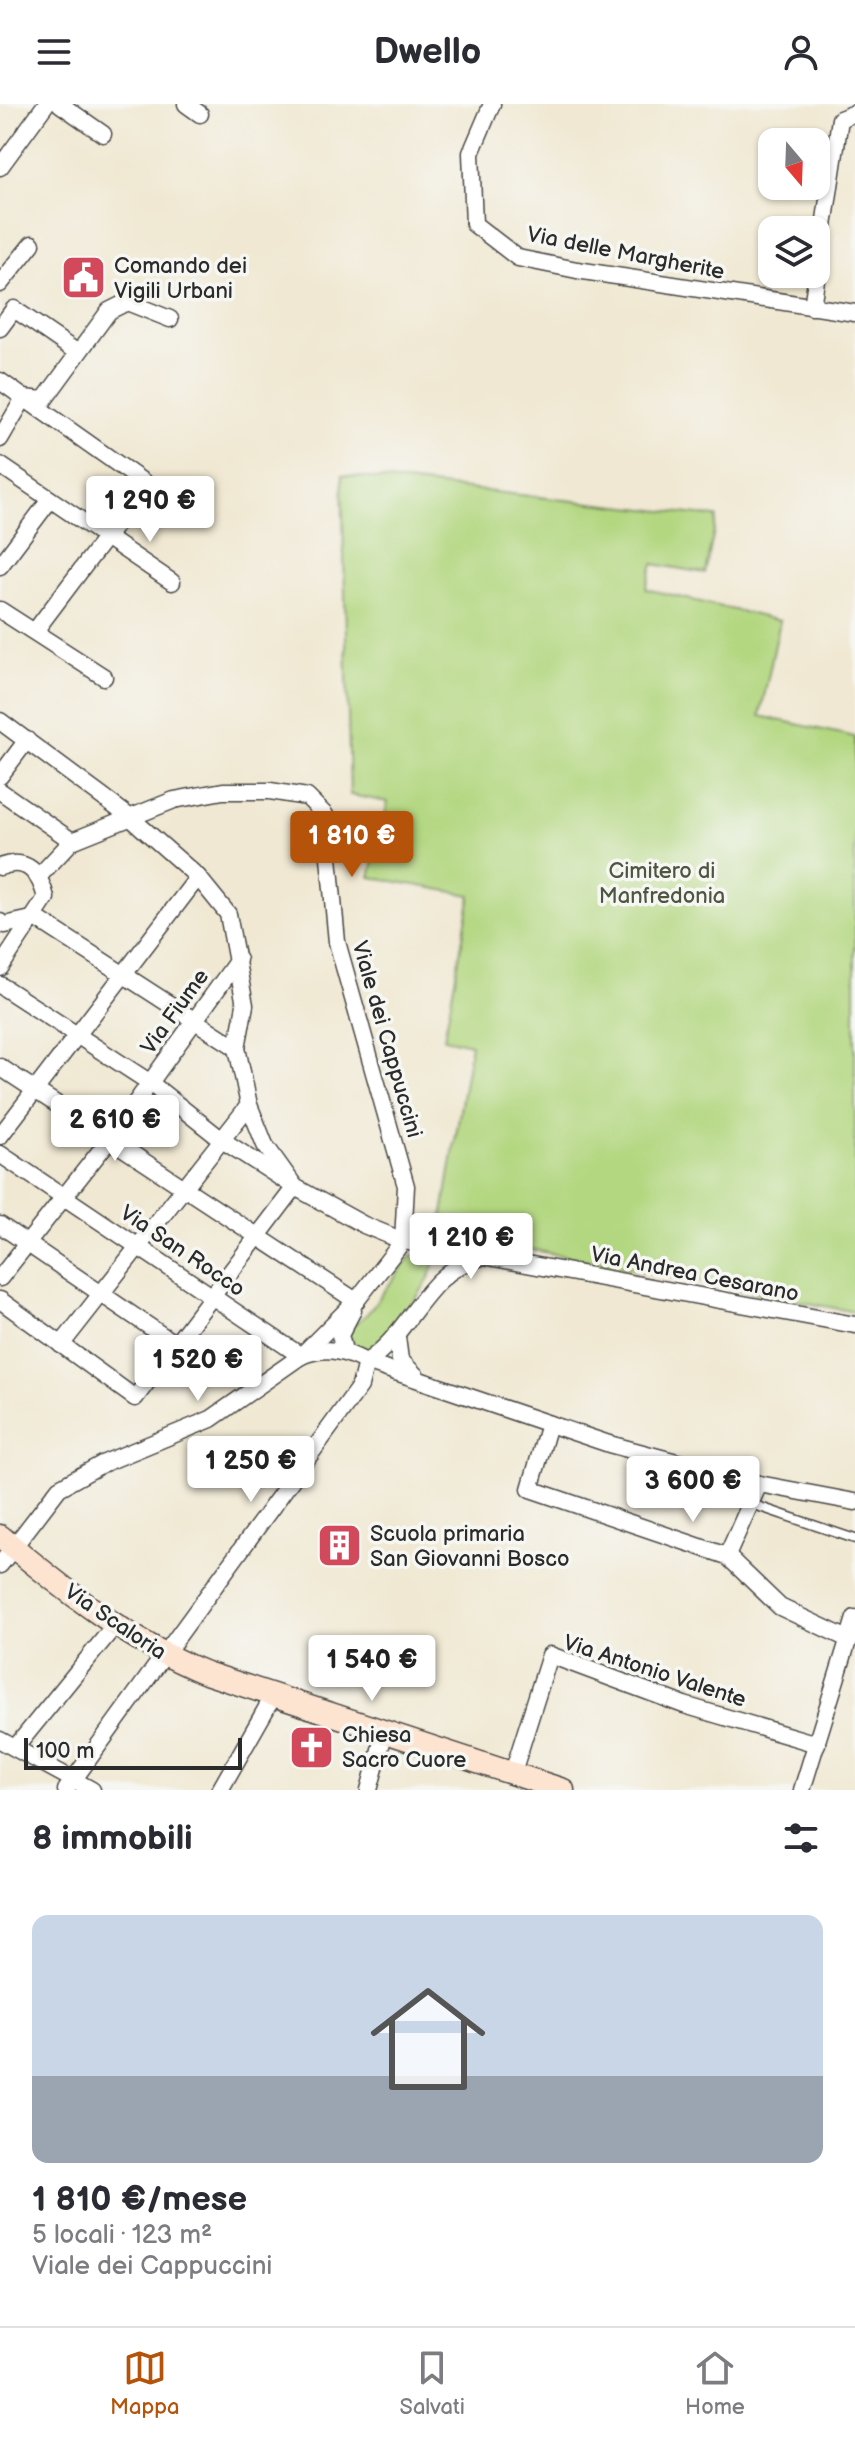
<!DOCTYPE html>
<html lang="it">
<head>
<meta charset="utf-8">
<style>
	:root { --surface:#fff; --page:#f2f2f3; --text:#2b2b33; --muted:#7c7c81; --line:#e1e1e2; --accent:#b45309 }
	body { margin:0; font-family:"Balsamiq Sans",sans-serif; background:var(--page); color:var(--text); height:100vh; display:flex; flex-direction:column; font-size:30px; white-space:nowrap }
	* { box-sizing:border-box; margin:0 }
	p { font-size:26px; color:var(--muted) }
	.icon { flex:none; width:44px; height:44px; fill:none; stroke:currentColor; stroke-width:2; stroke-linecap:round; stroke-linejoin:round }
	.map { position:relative; height:1686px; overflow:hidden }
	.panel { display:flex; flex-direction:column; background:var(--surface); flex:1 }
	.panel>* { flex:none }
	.needle { width:52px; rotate:161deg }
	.buttons { position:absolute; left:758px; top:24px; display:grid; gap:16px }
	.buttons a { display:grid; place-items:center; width:72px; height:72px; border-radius:16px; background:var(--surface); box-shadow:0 2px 6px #0004; font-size:40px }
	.scale { position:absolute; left:24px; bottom:20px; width:218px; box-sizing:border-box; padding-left:8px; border:4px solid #2b2b2b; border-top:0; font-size:22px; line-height:28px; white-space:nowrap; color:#2b2b2b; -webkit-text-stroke:6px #f6f6f2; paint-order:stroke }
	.price { position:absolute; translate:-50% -68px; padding:0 18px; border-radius:8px; background:#fff; color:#222; font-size:26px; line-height:52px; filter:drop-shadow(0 2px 4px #0008) }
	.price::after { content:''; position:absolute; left:50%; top:48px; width:24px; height:18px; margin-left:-12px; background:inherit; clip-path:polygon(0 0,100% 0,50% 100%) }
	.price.current { background:var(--accent); color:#fff }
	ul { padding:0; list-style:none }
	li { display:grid; align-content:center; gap:16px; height:424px; padding:0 32px }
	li+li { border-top:2px solid var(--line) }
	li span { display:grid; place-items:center; height:248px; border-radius:16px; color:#555 }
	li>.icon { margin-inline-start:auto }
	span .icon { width:144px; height:144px; fill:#fffc; stroke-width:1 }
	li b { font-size:34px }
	h2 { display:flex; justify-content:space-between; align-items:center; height:96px; padding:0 32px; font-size:34px }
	header { display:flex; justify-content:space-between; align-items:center; height:104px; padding:0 32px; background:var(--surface); font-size:36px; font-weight:600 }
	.tab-bar { display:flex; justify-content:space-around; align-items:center; height:112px; border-top:2px solid var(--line); background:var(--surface); font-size:22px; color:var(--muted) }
	.tab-bar a { display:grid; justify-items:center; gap:4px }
	.tab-bar .current { color:var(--accent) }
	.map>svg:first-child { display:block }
	.green { fill:#b3d780; stroke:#6f8156; stroke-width:2 }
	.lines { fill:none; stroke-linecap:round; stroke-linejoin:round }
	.lane-casing { stroke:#494744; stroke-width:11 }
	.street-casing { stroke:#494744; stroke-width:19 }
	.secondary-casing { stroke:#494744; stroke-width:25 }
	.lane { stroke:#fff; stroke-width:8 }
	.street { stroke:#fff; stroke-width:16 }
	.secondary { stroke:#fde4d1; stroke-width:22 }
	.labels { text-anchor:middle; stroke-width:7; stroke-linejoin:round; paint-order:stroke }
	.street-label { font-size:22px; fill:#2b2b2b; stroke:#f6f6f2 }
	.poi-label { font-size:22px; fill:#2b2b2b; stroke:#f6f6f2; text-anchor:start }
	.park-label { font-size:22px; fill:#4d5640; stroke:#f6f6f2 }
</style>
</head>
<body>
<header><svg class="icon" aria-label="menu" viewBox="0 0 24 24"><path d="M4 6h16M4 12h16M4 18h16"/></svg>Dwello<svg class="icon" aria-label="person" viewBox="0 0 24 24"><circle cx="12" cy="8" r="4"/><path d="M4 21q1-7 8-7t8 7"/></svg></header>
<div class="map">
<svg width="855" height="1686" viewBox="0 0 855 1686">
	<rect width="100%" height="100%" fill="#f6f6f2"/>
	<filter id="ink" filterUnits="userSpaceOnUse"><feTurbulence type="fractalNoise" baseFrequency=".0125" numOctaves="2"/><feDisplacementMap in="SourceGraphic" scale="16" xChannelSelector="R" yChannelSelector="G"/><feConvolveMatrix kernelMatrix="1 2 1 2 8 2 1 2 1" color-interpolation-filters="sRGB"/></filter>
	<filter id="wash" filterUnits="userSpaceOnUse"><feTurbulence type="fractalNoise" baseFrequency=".006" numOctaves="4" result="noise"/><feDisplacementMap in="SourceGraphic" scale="32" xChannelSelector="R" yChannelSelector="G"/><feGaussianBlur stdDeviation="1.8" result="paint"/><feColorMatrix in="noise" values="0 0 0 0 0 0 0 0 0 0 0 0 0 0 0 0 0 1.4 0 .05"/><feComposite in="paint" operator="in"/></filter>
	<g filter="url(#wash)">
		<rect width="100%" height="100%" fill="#f0e8d2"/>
		<g class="green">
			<polygon points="342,371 717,413 705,469 653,460 646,485 780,517 760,612 855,633 855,1208 440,1128 471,940 444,934 471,791 370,773 388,698 350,691"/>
			<path d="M427,1148L434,1153C440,1173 386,1233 369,1247L360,1246L349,1232L352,1222L367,1210L410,1153Z"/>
		</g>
	</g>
	<g filter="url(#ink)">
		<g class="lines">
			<defs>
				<polyline id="lane" points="666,1355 662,1370 855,1435"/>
				<g id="street">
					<polyline points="60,0 103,30"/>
					<polyline points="186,0 200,10"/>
					<polyline points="492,0 471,49 474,120 518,154 577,166 855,209"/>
					<polyline points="0,63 46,0"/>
					<polyline points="0,180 32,140"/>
					<polyline points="812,203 840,15 855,9"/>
					<polyline points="0,224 14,205 78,249"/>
					<polyline points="0,277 146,380 35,527"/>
					<polyline points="0,335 24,294 44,296 109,207 127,198 170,215"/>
					<polyline points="0,361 172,478"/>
					<polyline points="0,462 49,397"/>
					<polyline points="0,506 104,573"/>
					<polyline points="0,617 132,715 198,773 228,810 245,901 237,944 249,1001 265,1041 295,1083 364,1121 403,1137 855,1221"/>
					<polyline points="0,672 27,636"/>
					<polyline points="0,687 72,737"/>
					<path d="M0,763C28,752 40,770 46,794L0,864"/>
					<polyline points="40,771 72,737 174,696 223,687 270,687 307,693 325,711 337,838 406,1082 403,1137"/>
					<polyline points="36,814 237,944"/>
					<polyline points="0,818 5,821 36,814"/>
					<polyline points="0,881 149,978 222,1036 295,1083 135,1294 0,1196"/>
					<polyline points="0,963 356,1197"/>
					<polyline points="0,1032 198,773"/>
					<polyline points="0,1050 301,1252"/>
					<polyline points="0,1121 175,1240"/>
					<polyline points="0,1174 109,1036 238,856"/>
					<polyline points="397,1233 400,1256 416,1272"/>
					<polyline points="61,1241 249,1001"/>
					<polyline points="344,1247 340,1231 353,1206"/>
					<path d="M301,1252C326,1242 343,1246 366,1258L609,1340L759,1380L855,1398"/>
					<path d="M366,1258C411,1230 424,1168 479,1154"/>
					<polyline points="549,1320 530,1385 727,1452 780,1503 850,1536"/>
					<polyline points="727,1452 759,1380"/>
					<polyline points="0,1461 59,1384 102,1360 211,1315 301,1252 356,1197 403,1137"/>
					<polyline points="0,1636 92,1686"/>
					<polyline points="15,1644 116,1520"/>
					<polyline points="513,1668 550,1551 684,1601 817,1640"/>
					<polyline points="66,1686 360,1282 366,1258"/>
					<polyline points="220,1686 274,1591"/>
					<polyline points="369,1686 385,1627"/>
					<polyline points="802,1686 855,1514"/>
				</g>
				<path id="secondary" d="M0,1432C63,1485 129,1538 206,1569L563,1686"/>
			</defs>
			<use href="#lane" class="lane-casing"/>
			<use href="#street" class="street-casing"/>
			<use href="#secondary" class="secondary-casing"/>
			<use href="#lane" class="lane"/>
			<use href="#street" class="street"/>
			<use href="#secondary" class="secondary"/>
		</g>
	</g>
	<defs>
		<symbol id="civic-square" viewBox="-11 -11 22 22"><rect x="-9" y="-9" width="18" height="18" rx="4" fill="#d1495b" stroke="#f6f6f2"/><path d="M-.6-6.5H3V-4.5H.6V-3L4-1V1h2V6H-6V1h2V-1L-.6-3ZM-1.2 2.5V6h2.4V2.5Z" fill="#fff"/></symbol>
		<symbol id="building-square" viewBox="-11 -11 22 22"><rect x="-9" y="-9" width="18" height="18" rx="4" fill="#d1495b" stroke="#f6f6f2"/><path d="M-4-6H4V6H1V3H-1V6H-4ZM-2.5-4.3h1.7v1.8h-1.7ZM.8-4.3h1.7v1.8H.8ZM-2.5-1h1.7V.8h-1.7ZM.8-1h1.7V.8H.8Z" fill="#fff"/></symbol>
		<symbol id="church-square" viewBox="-11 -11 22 22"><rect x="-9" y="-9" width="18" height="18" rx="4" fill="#d1495b" stroke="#f6f6f2"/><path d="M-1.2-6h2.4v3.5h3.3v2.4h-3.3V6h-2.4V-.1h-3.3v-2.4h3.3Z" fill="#fff"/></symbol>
	</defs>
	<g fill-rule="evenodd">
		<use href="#civic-square" x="58" y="148" width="51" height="51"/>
		<use href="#building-square" x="314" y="1416" width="51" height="51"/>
		<use href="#church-square" x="286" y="1618" width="51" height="51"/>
	</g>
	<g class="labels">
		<g class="street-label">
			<text transform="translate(626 148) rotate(11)" y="8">Via delle Margherite</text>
			<text transform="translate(174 907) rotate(-54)" y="8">Via Fiume</text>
			<text transform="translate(388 935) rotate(74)" y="8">Viale dei Cappuccini</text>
			<text transform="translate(183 1146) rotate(34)" y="8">Via San Rocco</text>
			<text transform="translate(695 1169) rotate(11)" y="8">Via Andrea Cesarano</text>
			<text transform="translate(116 1517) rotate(34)" y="8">Via Scaloria</text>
			<text transform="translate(655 1566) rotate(18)" y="8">Via Antonio Valente</text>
		</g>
		<g class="poi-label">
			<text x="114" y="169">Comando dei<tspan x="114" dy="25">Vigili Urbani</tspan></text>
			<text x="370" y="1437">Scuola primaria<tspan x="370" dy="25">San Giovanni Bosco</tspan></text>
			<text x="342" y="1638">Chiesa<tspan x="342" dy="25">Sacro Cuore</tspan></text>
		</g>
		<g class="park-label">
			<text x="662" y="774">Cimitero di<tspan x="662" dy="25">Manfredonia</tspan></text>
		</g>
	</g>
</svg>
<div class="buttons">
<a><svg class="needle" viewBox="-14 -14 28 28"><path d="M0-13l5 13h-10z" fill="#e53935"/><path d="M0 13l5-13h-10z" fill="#7c7c81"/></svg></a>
<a><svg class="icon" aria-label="layers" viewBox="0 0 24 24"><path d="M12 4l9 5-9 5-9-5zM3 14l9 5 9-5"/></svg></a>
</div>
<div class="scale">100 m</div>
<b class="price" style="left:150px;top:440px">1 290 €</b>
<b class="price current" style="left:352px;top:775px">1 810 €</b>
<b class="price" style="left:115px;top:1059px">2 610 €</b>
<b class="price" style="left:471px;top:1177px">1 210 €</b>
<b class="price" style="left:198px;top:1299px">1 520 €</b>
<b class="price" style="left:251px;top:1400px">1 250 €</b>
<b class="price" style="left:693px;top:1420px">3 600 €</b>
<b class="price" style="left:372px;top:1599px">1 540 €</b>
</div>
<section class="panel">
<h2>8 immobili<svg class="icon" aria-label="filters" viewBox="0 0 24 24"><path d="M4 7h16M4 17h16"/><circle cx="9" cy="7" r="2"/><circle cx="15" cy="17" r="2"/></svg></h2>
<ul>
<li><span style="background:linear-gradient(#c9d6e8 65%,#9aa5b1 0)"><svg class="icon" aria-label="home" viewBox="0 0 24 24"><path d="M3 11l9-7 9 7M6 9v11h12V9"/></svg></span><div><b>1 810 €/mese</b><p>5 locali · 123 m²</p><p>Viale dei Cappuccini</p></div></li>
</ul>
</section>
<nav class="tab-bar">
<a class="current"><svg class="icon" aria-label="map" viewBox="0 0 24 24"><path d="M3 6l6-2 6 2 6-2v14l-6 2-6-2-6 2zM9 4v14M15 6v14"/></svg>Mappa</a>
<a><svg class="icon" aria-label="saved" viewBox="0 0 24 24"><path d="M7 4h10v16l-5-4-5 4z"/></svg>Salvati</a>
<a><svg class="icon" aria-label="home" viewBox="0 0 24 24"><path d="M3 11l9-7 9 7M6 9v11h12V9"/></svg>Home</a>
</nav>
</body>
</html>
